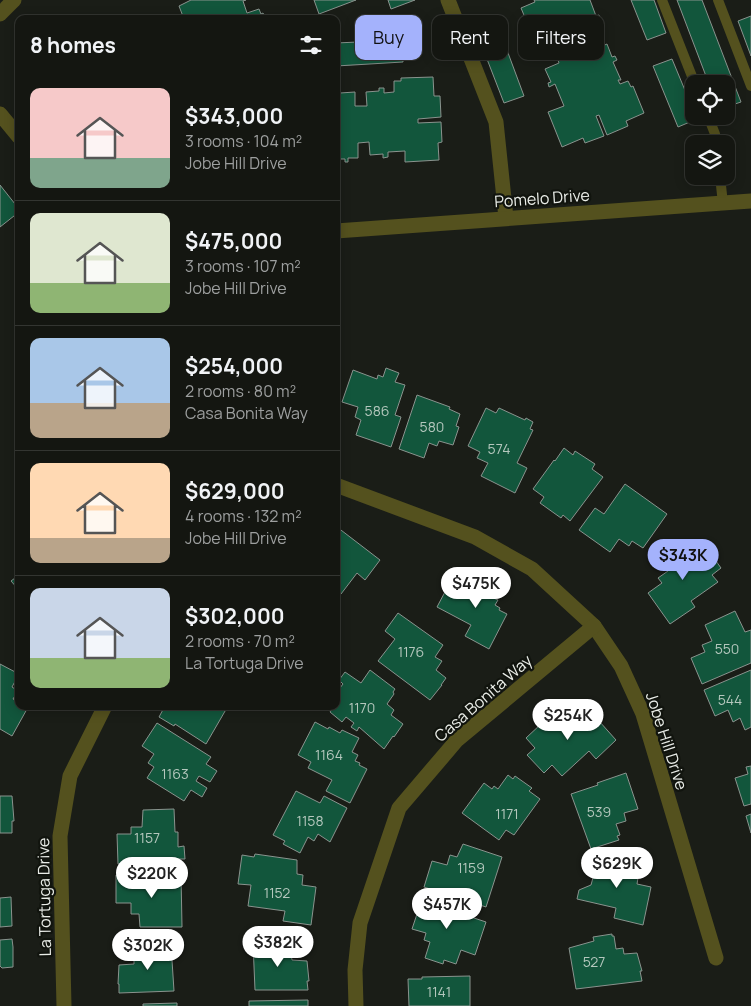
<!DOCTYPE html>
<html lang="en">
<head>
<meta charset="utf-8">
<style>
	:root { --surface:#141611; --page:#1d1f1a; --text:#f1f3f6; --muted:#9d9f9f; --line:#333531; --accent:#a4b2fc }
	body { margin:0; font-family:Manrope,sans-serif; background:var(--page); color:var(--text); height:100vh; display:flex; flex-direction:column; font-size:19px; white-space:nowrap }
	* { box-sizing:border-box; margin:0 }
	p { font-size:16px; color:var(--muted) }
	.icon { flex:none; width:28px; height:28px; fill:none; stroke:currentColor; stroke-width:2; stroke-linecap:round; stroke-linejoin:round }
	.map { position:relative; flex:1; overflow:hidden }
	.sheet { position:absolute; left:15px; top:15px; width:325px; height:695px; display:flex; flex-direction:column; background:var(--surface); border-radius:10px; box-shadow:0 2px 12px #0003,0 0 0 1px var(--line) }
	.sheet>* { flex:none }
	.banner { position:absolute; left:355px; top:15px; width:320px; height:45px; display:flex; gap:10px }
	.buttons { position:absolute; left:685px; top:75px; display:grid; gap:10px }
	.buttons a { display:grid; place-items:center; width:50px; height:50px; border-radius:10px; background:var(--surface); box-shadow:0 2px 12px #0003,0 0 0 1px var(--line); font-size:25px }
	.price { position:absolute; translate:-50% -42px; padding:0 11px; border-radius:18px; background:#fff; color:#222; font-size:16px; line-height:32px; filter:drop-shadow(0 1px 2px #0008) }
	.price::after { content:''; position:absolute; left:50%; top:30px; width:15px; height:11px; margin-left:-8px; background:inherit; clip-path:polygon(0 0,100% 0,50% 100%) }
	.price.on { background:var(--accent); color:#111 }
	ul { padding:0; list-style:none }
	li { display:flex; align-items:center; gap:15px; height:125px; padding:0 15px }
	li+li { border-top:1px solid var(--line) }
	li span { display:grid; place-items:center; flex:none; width:140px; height:100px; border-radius:10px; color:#555 }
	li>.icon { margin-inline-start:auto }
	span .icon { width:60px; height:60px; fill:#fffc; stroke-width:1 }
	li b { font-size:21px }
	h2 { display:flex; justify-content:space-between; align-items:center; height:60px; padding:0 15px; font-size:21px }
	.pill { padding:0 18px; border-radius:10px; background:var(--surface); box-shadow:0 2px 12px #0003,0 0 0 1px var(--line); font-size:18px; line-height:45px }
	.pill.on { background:var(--accent); color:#111 }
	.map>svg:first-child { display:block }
	.building { fill:#12563c; stroke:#8a938e }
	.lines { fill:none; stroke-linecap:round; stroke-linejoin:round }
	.service { stroke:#54511e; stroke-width:10 }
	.minor { stroke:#54511e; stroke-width:15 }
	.tertiary { stroke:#54511e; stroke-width:15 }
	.labels { text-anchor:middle; stroke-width:4.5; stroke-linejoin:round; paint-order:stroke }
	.number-label { font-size:14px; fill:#b4c7bd }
	.street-label { font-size:16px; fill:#eaede8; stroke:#11140e }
</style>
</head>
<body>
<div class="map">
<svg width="751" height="1006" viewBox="0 0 751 1006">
	<rect width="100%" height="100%" fill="#1a1d17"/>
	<g class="building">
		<polygon points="191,0 246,0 243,1 247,13 259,9 261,14 263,13 266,19 184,19 179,6"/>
		<polygon points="314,0 356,0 319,14"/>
		<polygon points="388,0 415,0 391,9"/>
		<polygon points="534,0 590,0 596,16 599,15 601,20 599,21 604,33 591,38 593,44 598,41 600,47 607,44 612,57 615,56 617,60 613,62 621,80 618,80 620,84 628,81 631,87 633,86 644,113 626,121 628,126 607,135 599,115 596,116 604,136 585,143 583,138 562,147 548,112 564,106 555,84 549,87 548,83 551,82 545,69 559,63 555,52 541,58 536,46 532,47 531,43 534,41 527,25 524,26 522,22 526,20 521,8 535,2"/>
		<polygon points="631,0 654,0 666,33 647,40"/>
		<polygon points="677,0 702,0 741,102 726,107 726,84 709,84"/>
		<polygon points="751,16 751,56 738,21"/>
		<polygon points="501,34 524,96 504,103 480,41"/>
		<polygon points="402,40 403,62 336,66 336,43"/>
		<polygon points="672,59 694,112 694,116 697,119 678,127 653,66"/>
		<polygon points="433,77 434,96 440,96 441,117 418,119 418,123 441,122 442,142 438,143 439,160 405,162 405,151 388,152 388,157 383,158 383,154 370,155 369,142 358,143 358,158 348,158 348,162 345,162 345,159 336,159 336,90 340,90 340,93 355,92 355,106 367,106 366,92 379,91 379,88 384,88 384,93 394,92 394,81 401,81 401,78"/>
		<polygon points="0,185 19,209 19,212 0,227"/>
		<polygon points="386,368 399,373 395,382 405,385 395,415 401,417 391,447 356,435 361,420 355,417 358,407 342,402 353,370 377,379 378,375 383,377"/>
		<polygon points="417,395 450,407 449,409 460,414 456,426 459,427 453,445 439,441 437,446 429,443 424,458 399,449"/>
		<polygon points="486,408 496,413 499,408 525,420 526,418 533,422 530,429 533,430 517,463 527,468 515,493 481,476 488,463 477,458 480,452 468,446"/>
		<polygon points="564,448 573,455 575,451 595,464 592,469 603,477 570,521 563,515 561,518 540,503 544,497 533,489 554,460 555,461"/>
		<polygon points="625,484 667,514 643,548 632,541 629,546 619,539 610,552 579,530 595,508 604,514"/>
		<polygon points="337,527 380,560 365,580 357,573 341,594 336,591"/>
		<polygon points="685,540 698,559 702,557 704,559 711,554 721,568 712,575 718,582 691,601 695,607 670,624 648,593 662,583 658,578 668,571 659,558"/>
		<polygon points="469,572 480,578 482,575 498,584 491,597 498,600 495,605 500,608 499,610 507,614 489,649 465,636 471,625 437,607 446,590 457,596"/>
		<polygon points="19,575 19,590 11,581"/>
		<polygon points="735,611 745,632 751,630 751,663 702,684 691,658 705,652 702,645 712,641 705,625"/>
		<polygon points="398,613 443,645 435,657 442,661 436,670 446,678 441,685 442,685 430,700 378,661 395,639 385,631"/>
		<polygon points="0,664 19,674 12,687 18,691 13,699 19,702 19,706 25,706 24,708 27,709 12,736 0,729"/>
		<polygon points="370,670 395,689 393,692 394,694 387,704 394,710 391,715 403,724 394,737 393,736 384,749 359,727 357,731 351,727 354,723 346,717 342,722 330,712 334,706 336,706 336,693 343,684 339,680 345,672 361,683"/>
		<polygon points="751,670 751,727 745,730 740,718 733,722 728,710 715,716 704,690"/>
		<polygon points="165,706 228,706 206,744 175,724 174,726 159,717"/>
		<polygon points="557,709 568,718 573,714 580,722 591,712 616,740 596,759 589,751 562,776 552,765 544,773 527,755 535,748 526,738"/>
		<polygon points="315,722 328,729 329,727 340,733 342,730 359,738 352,752 358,755 355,761 360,763 359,765 367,769 350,803 326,791 332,780 308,768 311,762 298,755"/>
		<polygon points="157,723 211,757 206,764 217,771 210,782 199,776 196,781 207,788 202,797 191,790 184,801 147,778 154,767 148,763 154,754 142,746"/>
		<polygon points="751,766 751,804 744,806 735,778 748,774 746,767"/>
		<polygon points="626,773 638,809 624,813 626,821 616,824 620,835 617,836 619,840 591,849 571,794 598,785 597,783"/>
		<polygon points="508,775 513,779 515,776 532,788 529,791 540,799 514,835 506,830 499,840 462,813 484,783 492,789 494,786 498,789"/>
		<polygon points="296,791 320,803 324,796 347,808 330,842 318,834 314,841 308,837 300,853 283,844 285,841 273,835"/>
		<polygon points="0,796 12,796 14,821 12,821 12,833 0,833"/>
		<polygon points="174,809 175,832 178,832 178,847 184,846 185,859 178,859 178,861 131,862 132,864 118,864 117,834 131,834 131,827 142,827 143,810"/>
		<polygon points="751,814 751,833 746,816"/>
		<polygon points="463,844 502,857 486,907 424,887 432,861 447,865 450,855 457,857"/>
		<polygon points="600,852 630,859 630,862 632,862 629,876 638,878 637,884 651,887 643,925 614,918 616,908 577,899 579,890 591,885"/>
		<polygon points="255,854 297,860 297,874 303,875 302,885 316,887 311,925 283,921 285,911 248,906 251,885 238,884 242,855 254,857"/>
		<polygon points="116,875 181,875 182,927 140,927 139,914 131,914 131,903 116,903"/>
		<polygon points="424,893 449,902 447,909 486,922 475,955 461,950 456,964 444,960 443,964 425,958 430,942 424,940 426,933 412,929"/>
		<polygon points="11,897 12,926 0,927 0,898"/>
		<polygon points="612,934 612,936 614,936 616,949 623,948 624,954 637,953 642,971 640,971 642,981 576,989 569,948 594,941 593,937"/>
		<polygon points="284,938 285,954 291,954 292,960 307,961 309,981 307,981 308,990 255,990 253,943 266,943 266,939"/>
		<polygon points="12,939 13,947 13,967 2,968 0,966 0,940"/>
		<polygon points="157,941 158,945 171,945 174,991 119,993 119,984 118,984 119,965 134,964 134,957 140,957 140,944 142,944 142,942"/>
		<polygon points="470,976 470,1006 409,1006 408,979 422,979 422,977"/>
		<polygon points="308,1000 308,1006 249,1006 249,1001"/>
		<polygon points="177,1003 177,1006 143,1006 143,1004"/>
	</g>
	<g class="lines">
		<g class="service">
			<polyline points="662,0 695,84"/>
			<polyline points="718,0 751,86"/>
			<polyline points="708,116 715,134 716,144"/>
			<polyline points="720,176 723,204"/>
		</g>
		<g class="minor">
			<polyline points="448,0 496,122 506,218"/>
			<polyline points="0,14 14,0"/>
			<polyline points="336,485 475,537 532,569 594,626 621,666 643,714 716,958"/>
			<polyline points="356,1006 355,970 360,923 399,808 457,740 594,626"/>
		</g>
		<g class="tertiary">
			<polyline points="0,114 19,137"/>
			<polyline points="336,231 751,201"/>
			<polyline points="64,1006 60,836 70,776 105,706"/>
		</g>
	</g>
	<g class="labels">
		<g class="number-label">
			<text x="377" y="416">586</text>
			<text x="432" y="432">580</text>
			<text x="499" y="454">574</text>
			<text x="727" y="654">550</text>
			<text x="411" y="657">1176</text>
			<text x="730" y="705">544</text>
			<text x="362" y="713">1170</text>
			<text x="329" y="760">1164</text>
			<text x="175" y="779">1163</text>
			<text x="599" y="817">539</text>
			<text x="507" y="819">1171</text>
			<text x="310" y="826">1158</text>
			<text x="147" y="843">1157</text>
			<text x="471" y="873">1159</text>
			<text x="277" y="898">1152</text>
			<text x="594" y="967">527</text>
			<text x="439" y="997">1141</text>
		</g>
		<g class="street-label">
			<text transform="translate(542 198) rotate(-4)" y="6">Pomelo Drive</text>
			<text transform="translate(483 698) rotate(-41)" y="6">Casa Bonita Way</text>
			<text transform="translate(667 741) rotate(72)" y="6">Jobe Hill Drive</text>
			<text transform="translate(44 897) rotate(-91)" y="6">La Tortuga Drive</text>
		</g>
	</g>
</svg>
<div class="buttons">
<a><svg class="icon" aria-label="locate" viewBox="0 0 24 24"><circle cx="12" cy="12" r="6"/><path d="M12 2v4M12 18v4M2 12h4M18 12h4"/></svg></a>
<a><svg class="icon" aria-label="layers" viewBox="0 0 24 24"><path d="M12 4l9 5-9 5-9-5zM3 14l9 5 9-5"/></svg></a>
</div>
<b class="price on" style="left:683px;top:581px">$343K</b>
<b class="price" style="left:476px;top:609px">$475K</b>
<b class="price" style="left:568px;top:741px">$254K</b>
<b class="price" style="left:617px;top:889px">$629K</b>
<b class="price" style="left:152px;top:899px">$220K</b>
<b class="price" style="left:447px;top:930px">$457K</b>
<b class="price" style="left:278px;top:968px">$382K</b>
<b class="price" style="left:148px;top:971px">$302K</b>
<div class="banner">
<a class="pill on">Buy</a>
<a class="pill">Rent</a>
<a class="pill">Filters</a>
</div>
<section class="sheet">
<h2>8 homes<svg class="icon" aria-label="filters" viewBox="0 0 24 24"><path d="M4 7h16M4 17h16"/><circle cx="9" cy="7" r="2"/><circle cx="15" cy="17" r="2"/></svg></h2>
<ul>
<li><span style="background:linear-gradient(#f6c9c9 70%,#7fa58c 0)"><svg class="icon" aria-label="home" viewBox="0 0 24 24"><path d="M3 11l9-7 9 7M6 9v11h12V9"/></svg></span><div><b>$343,000</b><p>3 rooms · 104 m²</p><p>Jobe Hill Drive</p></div></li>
<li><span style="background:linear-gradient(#dfe7d0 70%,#8fb573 0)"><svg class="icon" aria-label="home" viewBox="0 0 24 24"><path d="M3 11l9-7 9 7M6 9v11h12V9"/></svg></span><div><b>$475,000</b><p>3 rooms · 107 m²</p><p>Jobe Hill Drive</p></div></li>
<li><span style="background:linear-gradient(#a9c7e8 65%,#b9a48a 0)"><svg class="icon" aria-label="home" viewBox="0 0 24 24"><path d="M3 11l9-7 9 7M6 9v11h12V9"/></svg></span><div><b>$254,000</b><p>2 rooms · 80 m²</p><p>Casa Bonita Way</p></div></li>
<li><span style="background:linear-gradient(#ffd9b3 75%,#b9a48a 0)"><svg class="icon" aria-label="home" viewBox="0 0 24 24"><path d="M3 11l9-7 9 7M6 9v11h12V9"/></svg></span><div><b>$629,000</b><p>4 rooms · 132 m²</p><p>Jobe Hill Drive</p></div></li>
<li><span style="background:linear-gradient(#c9d6e8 70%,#8fb573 0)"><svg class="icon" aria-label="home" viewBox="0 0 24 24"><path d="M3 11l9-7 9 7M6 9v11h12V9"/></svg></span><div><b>$302,000</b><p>2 rooms · 70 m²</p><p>La Tortuga Drive</p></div></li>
</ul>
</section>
</div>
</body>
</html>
